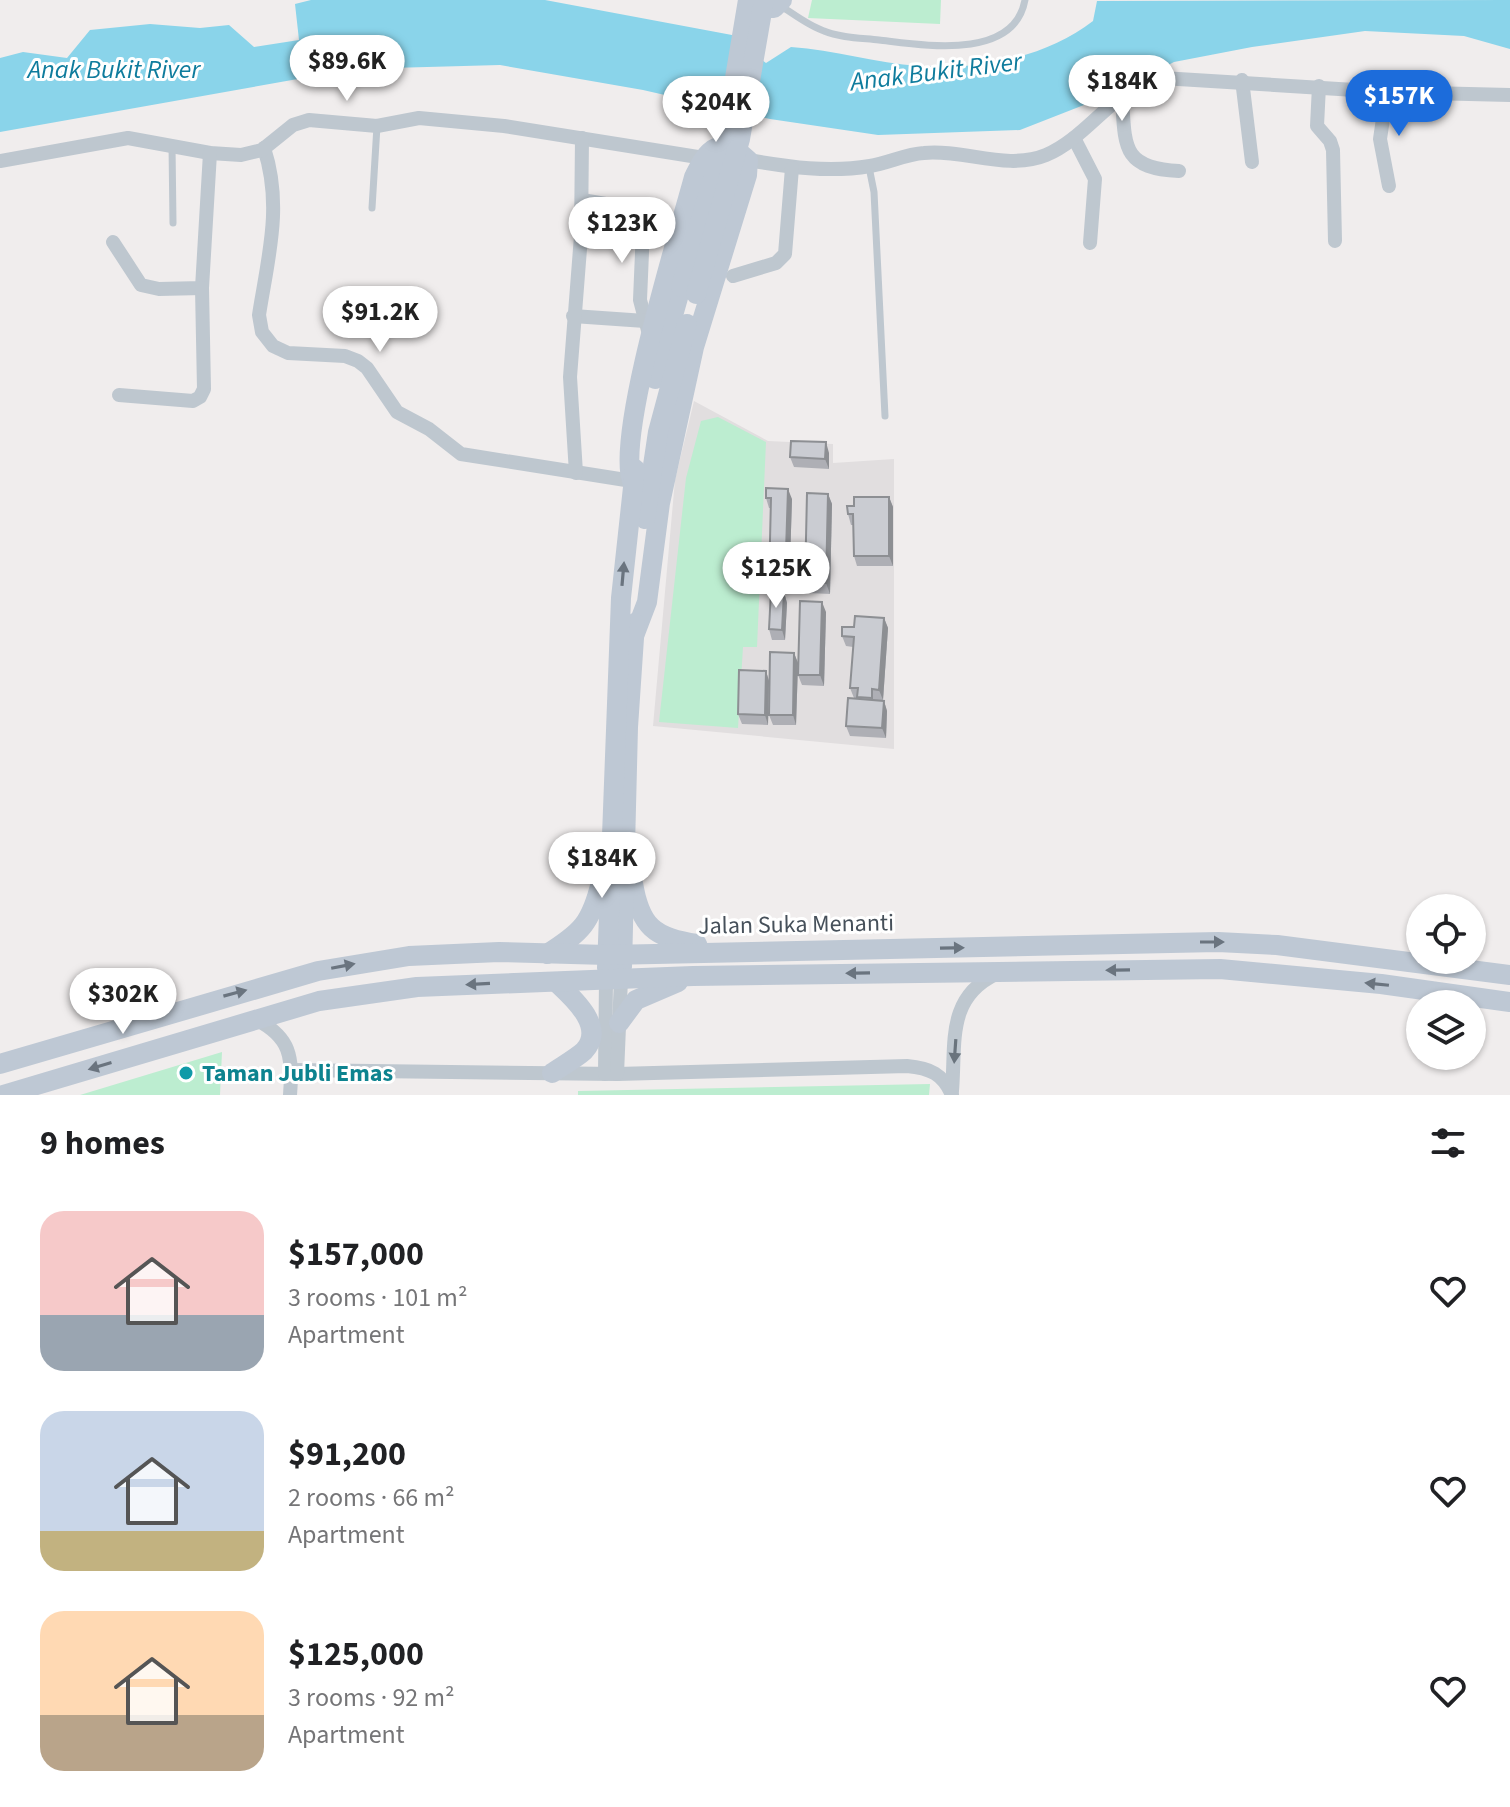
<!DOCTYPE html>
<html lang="en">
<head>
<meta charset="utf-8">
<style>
	:root { --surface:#fff; --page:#f2f2f2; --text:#202124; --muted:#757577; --accent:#1c6cdb }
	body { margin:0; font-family:"Source Sans 3",sans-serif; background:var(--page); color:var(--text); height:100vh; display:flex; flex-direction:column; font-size:30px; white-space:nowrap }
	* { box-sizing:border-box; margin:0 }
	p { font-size:26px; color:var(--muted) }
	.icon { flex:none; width:44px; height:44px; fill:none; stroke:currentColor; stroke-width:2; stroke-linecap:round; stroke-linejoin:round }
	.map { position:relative; height:1095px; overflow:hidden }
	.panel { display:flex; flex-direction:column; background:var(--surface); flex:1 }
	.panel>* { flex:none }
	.tools { position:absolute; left:1406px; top:894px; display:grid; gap:16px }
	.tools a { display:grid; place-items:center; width:80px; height:80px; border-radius:50%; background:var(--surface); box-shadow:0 2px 6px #0004; font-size:40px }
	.price { position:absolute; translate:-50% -68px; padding:0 18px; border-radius:28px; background:#fff; color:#222; font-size:26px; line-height:52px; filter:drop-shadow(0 2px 4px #0008) }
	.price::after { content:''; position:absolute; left:50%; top:48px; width:24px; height:18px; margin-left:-12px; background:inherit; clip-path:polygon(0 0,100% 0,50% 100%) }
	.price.active { background:var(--accent); color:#fff }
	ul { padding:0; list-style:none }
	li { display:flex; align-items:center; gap:24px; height:200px; padding:0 40px }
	li span { display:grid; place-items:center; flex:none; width:224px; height:160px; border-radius:24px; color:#555 }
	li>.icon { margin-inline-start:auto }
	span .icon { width:96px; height:96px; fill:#fffc; stroke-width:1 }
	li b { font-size:34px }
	h2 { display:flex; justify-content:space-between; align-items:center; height:96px; padding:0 40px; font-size:34px }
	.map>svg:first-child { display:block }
	.education { fill:#e1dedf }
	.green { fill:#bcedd0 }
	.water { fill:#8ad4ea }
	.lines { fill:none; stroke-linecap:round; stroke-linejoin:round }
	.lane { stroke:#bec7cf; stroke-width:7 }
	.street { stroke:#bec7cf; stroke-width:14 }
	.secondary { stroke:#bec8d4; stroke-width:20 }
	.secondary-bridge { stroke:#bec8d4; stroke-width:20 }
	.wall { fill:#aeafb5 }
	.shaded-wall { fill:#8d8f93 }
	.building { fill:#caccd2; stroke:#8d8f93; stroke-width:2 }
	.oneway { fill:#6a747f }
	.oneway2 { fill:#6a747d }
	.culture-dot { fill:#0f9aa8; stroke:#fff; stroke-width:3 }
	.labels { text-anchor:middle; stroke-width:6; stroke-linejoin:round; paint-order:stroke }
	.street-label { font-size:24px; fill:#46505a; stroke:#fff }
	.culture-label { font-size:24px; font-weight:bold; fill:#0d838f; stroke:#fff; text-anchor:start }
	.water-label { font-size:26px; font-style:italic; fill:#0f7c9d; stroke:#fff }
</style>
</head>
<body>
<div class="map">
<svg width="1510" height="1095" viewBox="0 0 1510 1095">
	<rect width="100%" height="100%" fill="#f0eded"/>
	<polygon class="education" points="694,401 768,441 833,444 833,463 894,459 894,749 653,726 675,480"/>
	<g class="green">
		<polygon points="812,0 941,0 940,24 808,18"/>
		<polygon points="718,417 766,442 757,647 743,647 738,728 659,722 686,478 701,421"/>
		<polygon points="222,1052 220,1095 80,1095"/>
		<polygon points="930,1084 929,1095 578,1095 578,1091"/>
	</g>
	<path class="water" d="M311,0H545L748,38L751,52L766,63L791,47C834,50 876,63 919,66C979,70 1045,58 1093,21L1097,1L1510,0V49L1464,36L1365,31L1252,47L1174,62L1112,94L1020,130L878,135L770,119L643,90L500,65L354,69L0,132V58L23,52L67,58L90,30L150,24L200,28L229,25L254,47L299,40L295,4Z"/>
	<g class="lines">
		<g class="lane">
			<path d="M781,6C795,15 809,26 824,31C841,38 861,38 879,40C923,45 1014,61 1025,0"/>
			<polyline points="172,145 173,223"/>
			<polyline points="869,167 874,192 885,416"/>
			<polyline points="372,208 377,126"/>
		</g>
		<g class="street">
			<polyline points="1242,80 1252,162"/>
			<polyline points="1319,86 1317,126 1330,141 1333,150 1335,241"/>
			<polyline points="1387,92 1380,139 1389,186"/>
			<path d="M1122,97C1125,147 1122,168 1179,171"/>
			<polyline points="1074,138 1095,179 1090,243"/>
			<path d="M264,148C283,206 268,257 259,315L262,332L273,346L288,353L345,356L358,361L367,368L397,412L429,429L461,454L632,481"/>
			<path d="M748,160C789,167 829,173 870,166C888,163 906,154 924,153C964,149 1007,171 1046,155C1089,137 1116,85 1162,78L1387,92L1510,95"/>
			<polyline points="0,161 128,138 210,153 241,155 262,150 293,125 309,120 377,126 419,118 504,126 704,158"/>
			<polyline points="582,200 623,207 643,229 640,300 650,338"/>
			<polyline points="113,242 141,285 159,289 202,288 210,153"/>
			<polyline points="733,276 776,263 785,254 792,168"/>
			<polyline points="573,316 645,321"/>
			<polyline points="119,395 193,401 200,397 204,389 202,288"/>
			<polyline points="576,473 570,377 581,236 582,138"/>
			<path d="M255,1019C291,1037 293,1057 290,1095"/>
			<path d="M292,1070L617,1074L907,1066C930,1068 943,1074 952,1095"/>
			<polyline points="605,1074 606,980"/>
			<polyline points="617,1074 621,979"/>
			<path d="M952,1091C956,1043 946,998 996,974"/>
		</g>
		<g class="secondary">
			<polyline points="748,0 764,8 774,8 782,0"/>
			<polyline points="655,379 681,287"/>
			<path d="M632,481C616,435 679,233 694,177C703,159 710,142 733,147L748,160L747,175L694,347L660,503L647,602L634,636"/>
			<polyline points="645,519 658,432 687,324"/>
			<path d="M633,883C640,926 654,938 697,944"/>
			<path d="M547,954C582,932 591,923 601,882"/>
			<polyline points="622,967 628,727 635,623"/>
			<polyline points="607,968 621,598 635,469"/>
			<polyline points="619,1023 636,1000 678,982"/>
			<polyline points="0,1064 318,971 409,956 499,952 607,955 1218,942 1277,945 1510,975"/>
			<path d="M552,1073C562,1066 575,1059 584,1051C607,1027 572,997 556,982"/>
			<polyline points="3,1095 319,1001 417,987 693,976 1220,969 1381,984 1510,1002"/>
		</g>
		<g class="secondary-bridge">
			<polyline points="681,287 725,138 748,0"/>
			<polyline points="696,294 740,139 764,0"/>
		</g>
	</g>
	<g class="wall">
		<polygon points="829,453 829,469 794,467 790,457"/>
		<polygon points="828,494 832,504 830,594 808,593 805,583"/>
		<polygon points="889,497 893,507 893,566 857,566 854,556 853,525 851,525 848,514 854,506"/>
		<polygon points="766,498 792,499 789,593 784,593 787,603 785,640 772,640 769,629 772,592 769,582 771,508 769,508"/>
		<polygon points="826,612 824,686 802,685 798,675"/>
		<polygon points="884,618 888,628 883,700 876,700 884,701 887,711 886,738 850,736 846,726 858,699 854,698 850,688 853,647 846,646 842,636 854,627"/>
		<polygon points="794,653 798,663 796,725 773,725 769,715"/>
		<polygon points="766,671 769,681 768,725 742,724 738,714"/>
	</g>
	<g class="shaded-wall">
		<polygon points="826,442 829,453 829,469 825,459"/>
		<polygon points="788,489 792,499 789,593 785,583"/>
		<polygon points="828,494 832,504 830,594 826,583"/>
		<polygon points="889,497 893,507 893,566 889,556"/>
		<polygon points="784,592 787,603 785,640 782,630"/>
		<polygon points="822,602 826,612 824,686 820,675"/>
		<polygon points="884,618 888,628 883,700 879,690"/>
		<polygon points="794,653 798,663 796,725 793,715"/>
		<polygon points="766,671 769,681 768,725 765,715"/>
		<polygon points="884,701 887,711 886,738 882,728"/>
	</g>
	<g class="building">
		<polygon points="791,441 826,442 825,459 790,457"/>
		<polygon points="766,488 788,489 785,583 769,582 771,498 766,498"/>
		<polygon points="807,493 828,494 826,583 805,583"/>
		<polygon points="854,497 889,497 889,556 854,556 853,514 848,514 847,506 854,506"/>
		<polygon points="771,591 784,592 782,630 769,629"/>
		<polygon points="800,601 822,602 820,675 798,675"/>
		<polygon points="855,616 884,618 879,690 872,689 872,698 857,697 858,688 850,688 854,637 842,636 842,627 854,627"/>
		<polygon points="770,652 794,653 793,715 769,715"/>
		<polygon points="739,670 766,671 765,715 738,714"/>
		<polygon points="848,698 884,701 882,728 846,726"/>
	</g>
	<defs><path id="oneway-solid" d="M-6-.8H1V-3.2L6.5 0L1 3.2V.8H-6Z" transform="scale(2)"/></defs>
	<g class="oneway">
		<use href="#oneway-solid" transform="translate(623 574) rotate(-85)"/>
		<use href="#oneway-solid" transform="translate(1212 942)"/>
		<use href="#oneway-solid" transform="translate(952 948) rotate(-1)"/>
		<use href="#oneway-solid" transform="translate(343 966) rotate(-11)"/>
		<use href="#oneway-solid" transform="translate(1118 970) rotate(179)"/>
		<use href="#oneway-solid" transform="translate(858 973) rotate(179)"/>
		<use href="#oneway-solid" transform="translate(478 984) rotate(177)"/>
		<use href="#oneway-solid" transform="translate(1377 984) rotate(-174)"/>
		<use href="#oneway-solid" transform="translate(235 993) rotate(-15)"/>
		<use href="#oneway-solid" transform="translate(100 1066) rotate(163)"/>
	</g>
	<use class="oneway2" href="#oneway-solid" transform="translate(955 1051) rotate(94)"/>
	<circle class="culture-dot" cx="186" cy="1073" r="8"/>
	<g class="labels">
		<g class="street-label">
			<text transform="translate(796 924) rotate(-1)" y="8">Jalan Suka Menanti</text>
		</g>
		<g class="culture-label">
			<text x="202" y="1081">Taman Jubli Emas</text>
		</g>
		<g class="water-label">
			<text x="114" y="78">Anak Bukit River</text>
			<text transform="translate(936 71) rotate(-7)" y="9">Anak Bukit River</text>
		</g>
	</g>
</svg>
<div class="tools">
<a><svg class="icon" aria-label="locate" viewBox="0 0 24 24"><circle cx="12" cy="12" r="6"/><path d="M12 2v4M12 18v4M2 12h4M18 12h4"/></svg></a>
<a><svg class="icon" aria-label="layers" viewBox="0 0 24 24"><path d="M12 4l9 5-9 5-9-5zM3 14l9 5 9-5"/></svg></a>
</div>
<b class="price" style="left:347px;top:103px">$89.6K</b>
<b class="price" style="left:1122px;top:123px">$184K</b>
<b class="price active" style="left:1399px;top:138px">$157K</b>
<b class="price" style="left:716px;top:144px">$204K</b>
<b class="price" style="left:622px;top:265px">$123K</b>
<b class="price" style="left:380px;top:354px">$91.2K</b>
<b class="price" style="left:776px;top:610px">$125K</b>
<b class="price" style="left:602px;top:900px">$184K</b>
<b class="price" style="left:123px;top:1036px">$302K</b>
</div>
<section class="panel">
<h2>9 homes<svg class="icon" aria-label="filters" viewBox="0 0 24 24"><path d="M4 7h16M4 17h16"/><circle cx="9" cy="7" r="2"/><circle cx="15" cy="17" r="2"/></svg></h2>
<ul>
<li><span style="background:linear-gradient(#f6c9c9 65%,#9aa5b1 0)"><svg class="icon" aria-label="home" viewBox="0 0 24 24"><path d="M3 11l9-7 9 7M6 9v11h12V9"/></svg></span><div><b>$157,000</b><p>3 rooms · 101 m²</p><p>Apartment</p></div><svg class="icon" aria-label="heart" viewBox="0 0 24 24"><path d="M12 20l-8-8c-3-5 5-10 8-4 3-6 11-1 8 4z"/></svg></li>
<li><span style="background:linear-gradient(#c9d6e8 75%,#c2b280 0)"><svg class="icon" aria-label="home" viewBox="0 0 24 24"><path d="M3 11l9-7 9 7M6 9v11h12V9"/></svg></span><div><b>$91,200</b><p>2 rooms · 66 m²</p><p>Apartment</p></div><svg class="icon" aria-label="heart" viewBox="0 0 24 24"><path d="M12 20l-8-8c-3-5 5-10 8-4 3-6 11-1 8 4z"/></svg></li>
<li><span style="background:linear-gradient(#ffd9b3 65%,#b9a48a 0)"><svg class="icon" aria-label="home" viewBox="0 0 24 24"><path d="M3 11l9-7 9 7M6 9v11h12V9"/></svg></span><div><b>$125,000</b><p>3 rooms · 92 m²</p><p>Apartment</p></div><svg class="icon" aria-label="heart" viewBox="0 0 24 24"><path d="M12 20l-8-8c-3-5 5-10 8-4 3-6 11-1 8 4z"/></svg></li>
</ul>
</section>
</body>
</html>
